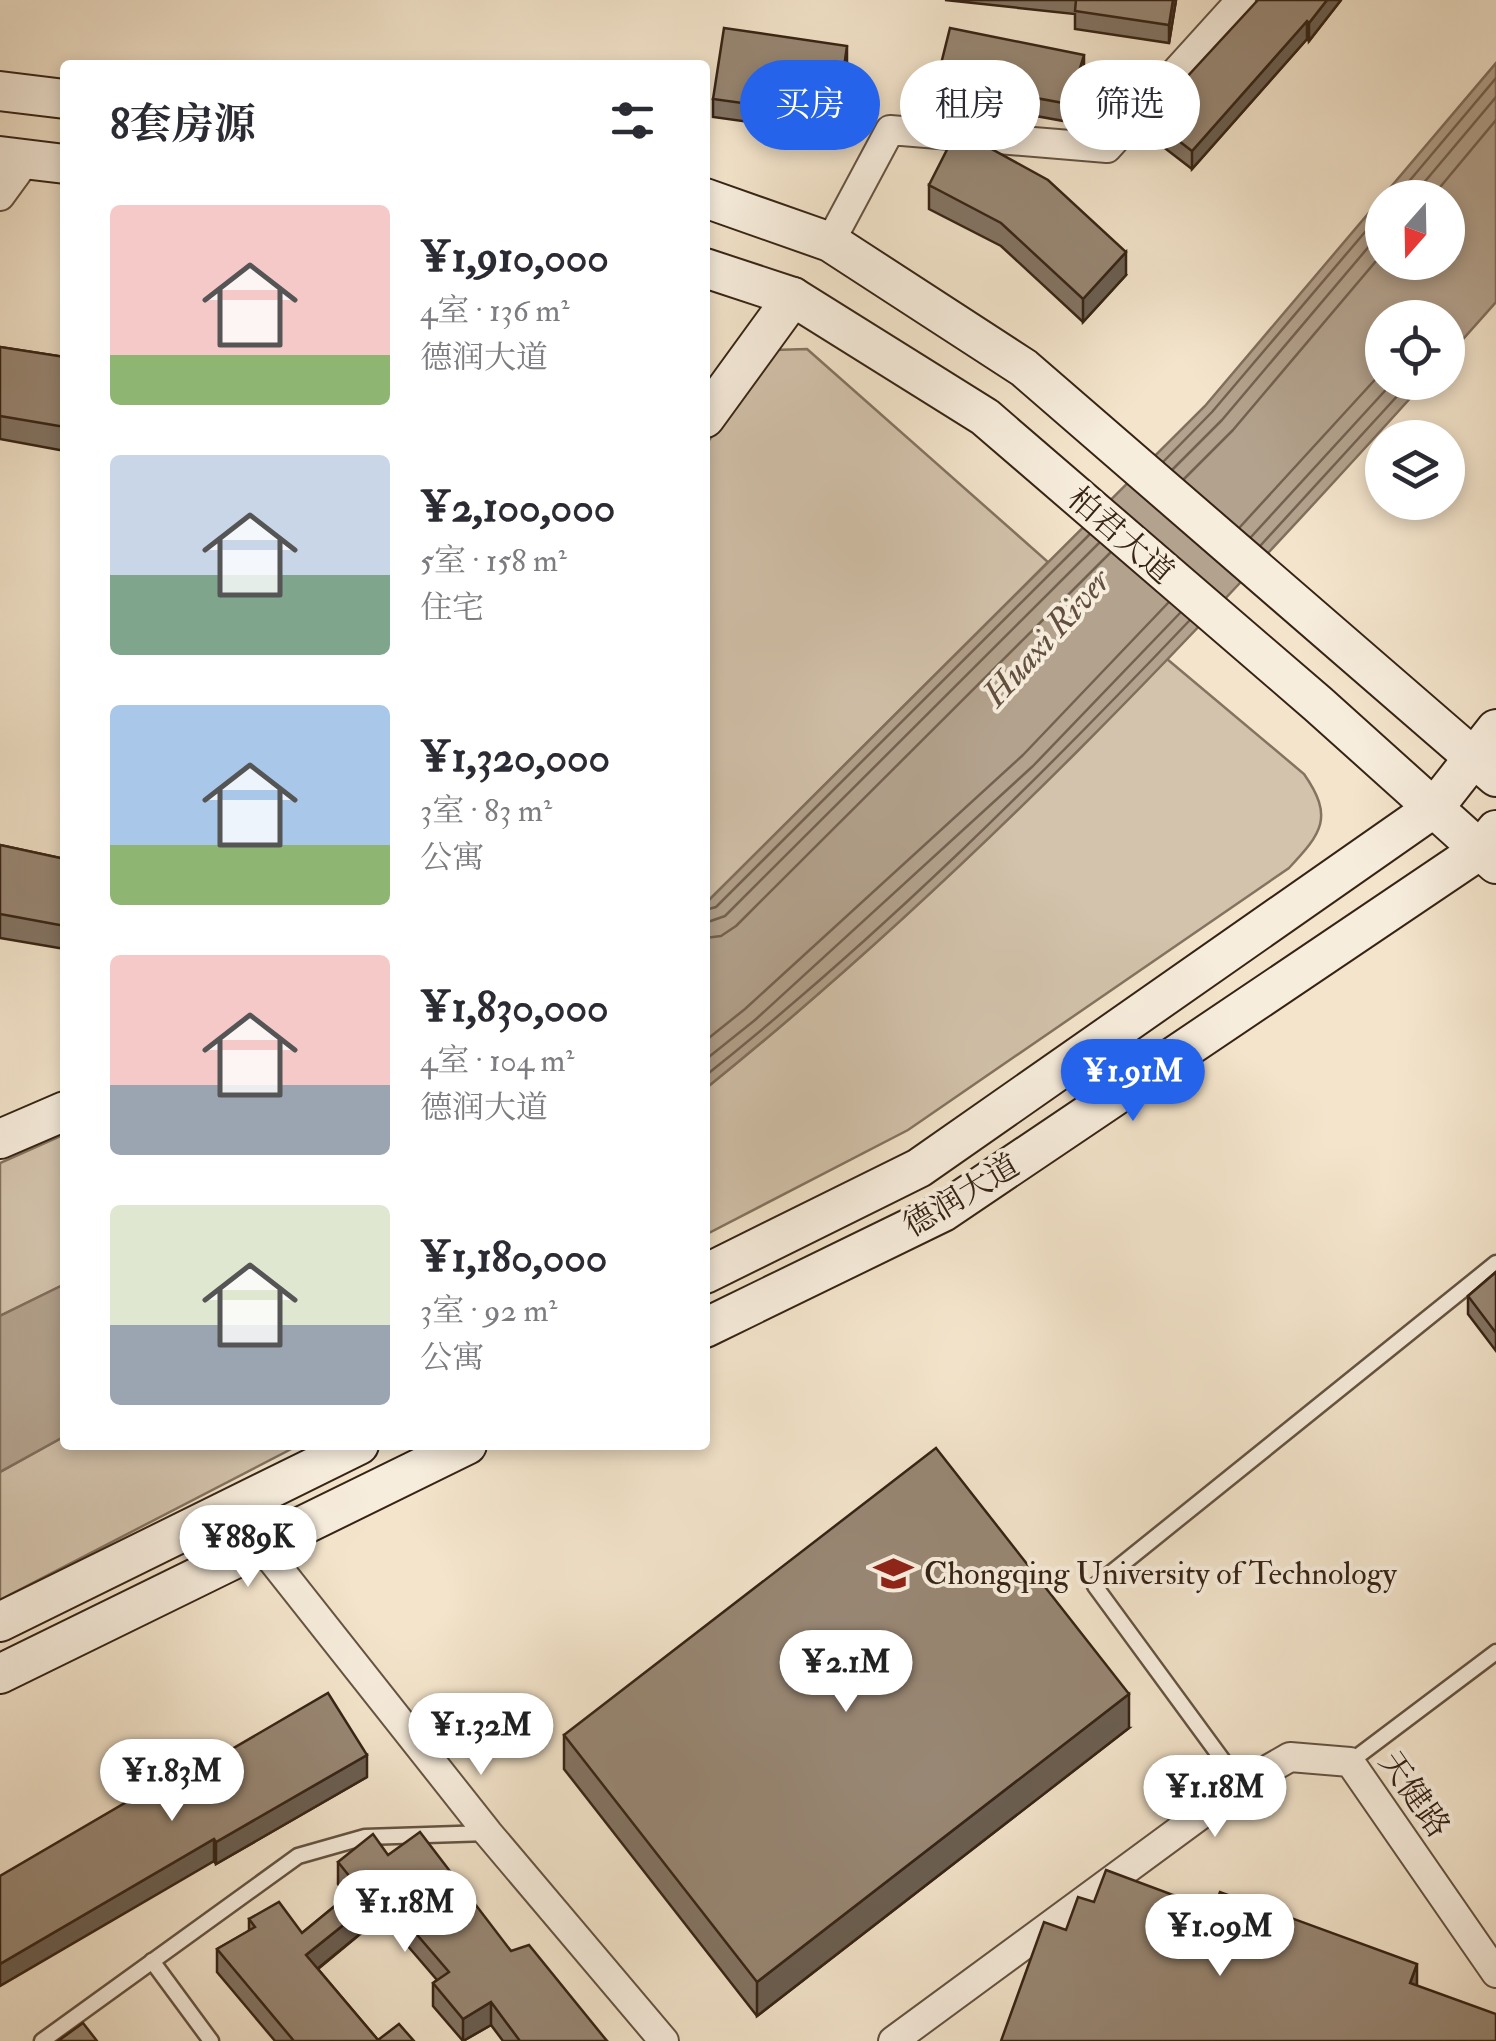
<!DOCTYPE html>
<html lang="zh">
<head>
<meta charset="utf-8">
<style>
	:root { --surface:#fff; --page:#f7f7f7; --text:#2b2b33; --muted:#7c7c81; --accent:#2563eb }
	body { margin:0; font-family:"IM FELL Double Pica","Noto Serif SC",serif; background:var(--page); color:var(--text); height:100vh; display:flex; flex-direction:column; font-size:38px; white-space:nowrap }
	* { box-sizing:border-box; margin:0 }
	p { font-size:32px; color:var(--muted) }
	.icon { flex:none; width:55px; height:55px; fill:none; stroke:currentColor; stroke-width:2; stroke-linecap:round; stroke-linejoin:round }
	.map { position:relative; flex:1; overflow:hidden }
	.side { position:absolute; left:60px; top:60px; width:650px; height:1390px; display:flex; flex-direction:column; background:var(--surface); border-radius:10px; box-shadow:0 5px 15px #0003 }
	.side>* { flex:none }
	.guide { position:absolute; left:740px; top:60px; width:605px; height:90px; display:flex; gap:20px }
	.needle { width:65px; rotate:200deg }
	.controls { position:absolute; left:1365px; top:180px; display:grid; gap:20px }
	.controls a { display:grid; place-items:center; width:100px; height:100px; border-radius:50%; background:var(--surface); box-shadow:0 5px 15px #0003; font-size:50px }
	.price { position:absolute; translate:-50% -85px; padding:0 22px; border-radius:35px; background:#fff; color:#222; font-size:32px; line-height:65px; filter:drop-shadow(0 2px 5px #0008) }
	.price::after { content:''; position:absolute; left:50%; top:60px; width:30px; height:22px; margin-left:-15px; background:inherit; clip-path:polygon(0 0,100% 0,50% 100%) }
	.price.active { background:var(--accent); color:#fff }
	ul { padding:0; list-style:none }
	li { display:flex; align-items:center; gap:30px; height:250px; padding:0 50px }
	li span { display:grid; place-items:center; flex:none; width:280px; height:200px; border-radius:10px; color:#555 }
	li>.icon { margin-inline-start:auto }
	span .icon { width:120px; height:120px; fill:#fffc; stroke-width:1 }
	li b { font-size:42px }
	h2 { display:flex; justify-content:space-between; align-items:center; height:120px; padding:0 50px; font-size:42px }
	.chip { padding:0 35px; border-radius:45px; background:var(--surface); box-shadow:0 5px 15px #0003; font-size:35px; line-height:90px }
	.chip.active { background:var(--accent); color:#fff }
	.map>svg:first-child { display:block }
	.green { fill:#d3c3ac; stroke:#847360; stroke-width:2.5 }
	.water { fill:#b3a28d; stroke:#816f5d; stroke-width:2.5; fill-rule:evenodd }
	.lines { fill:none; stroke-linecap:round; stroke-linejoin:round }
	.shore { stroke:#746251; stroke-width:2.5 }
	.lane-casing { stroke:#655342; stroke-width:19 }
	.street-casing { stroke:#655342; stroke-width:32 }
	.secondary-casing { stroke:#362315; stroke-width:42 }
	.lane { stroke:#f7eddd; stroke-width:14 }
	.street { stroke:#f7eddd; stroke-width:28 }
	.secondary { stroke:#f7eddd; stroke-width:38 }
	.wall { fill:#837464; stroke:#362315; stroke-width:2.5 }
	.shaded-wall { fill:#6a5e51; stroke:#362315; stroke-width:2.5 }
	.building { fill:#988774; stroke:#362315; stroke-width:2.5 }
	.labels { text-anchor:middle; stroke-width:8; stroke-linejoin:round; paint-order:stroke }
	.street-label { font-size:32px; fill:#362315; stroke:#f7eddd }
	.poi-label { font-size:32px; fill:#362315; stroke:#f7eddd; text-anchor:start }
	.water-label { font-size:35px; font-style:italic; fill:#624f3f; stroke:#f7eddd }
</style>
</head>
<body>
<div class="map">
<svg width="1496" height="2041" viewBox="0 0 1496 2041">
	<rect width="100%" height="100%" fill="#f3e4cb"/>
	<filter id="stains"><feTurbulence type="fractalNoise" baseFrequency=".002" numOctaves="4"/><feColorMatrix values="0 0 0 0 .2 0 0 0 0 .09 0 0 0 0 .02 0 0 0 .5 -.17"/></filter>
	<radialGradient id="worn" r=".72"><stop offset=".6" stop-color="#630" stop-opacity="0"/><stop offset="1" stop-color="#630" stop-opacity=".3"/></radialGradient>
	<g class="green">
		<polygon points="807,349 1048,562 705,904 705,446 773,350"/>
		<path d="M1167,659L1304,774C1334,817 1322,833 1289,868L908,1130L705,1235V1089C869,957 1022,810 1167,659Z"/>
		<polygon points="65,1134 65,1284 0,1316 0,1163"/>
		<polygon points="65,1436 65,1445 299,1445 0,1600 0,1472"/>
	</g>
	<g class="water">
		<path d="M1496,63V302L1448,356V318H1382V382L1424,383C1199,632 967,878 705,1089V904L1205,406ZM1382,198H1448V262H1382Z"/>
		<polygon points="65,1284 65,1436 0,1472 0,1316"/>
	</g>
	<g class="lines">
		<g class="shore">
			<polyline points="1395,198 1496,78"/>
			<polyline points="1411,198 1496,97"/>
			<polyline points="1431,198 1496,120"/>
			<polyline points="1164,461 1212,412 1382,212"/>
			<polyline points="1173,469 1222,420 1382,231"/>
			<polyline points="1184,479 1233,430 1382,254"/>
			<polyline points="1240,527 1382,372"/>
			<polyline points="1251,537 1393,382"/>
			<polyline points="1261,545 1410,382"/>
			<polyline points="705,910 716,907 1089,535"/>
			<polyline points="705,923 725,916 1099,543"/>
			<polyline points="705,938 721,936 736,926 1110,553"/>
			<polyline points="705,1041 745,1009 1023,755 1168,603"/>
			<polyline points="705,1060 755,1020 1033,766 1180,613"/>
			<path d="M705,1076C878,938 1037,781 1189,621"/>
		</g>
		<defs>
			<g id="lane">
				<polyline points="1350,1762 1496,1652"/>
				<polyline points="1241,1785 1095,1586 1496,1263"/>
				<polyline points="152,1961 211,2041"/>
				<polyline points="42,2041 298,1856 365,1837 488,1833"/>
			</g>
			<g id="street">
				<polyline points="0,196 27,159"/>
				<polyline points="830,242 890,130 1107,148 1241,0"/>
				<polyline points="261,1546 488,1833 664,2041"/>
				<polyline points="893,2041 1241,1785 1290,1757 1350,1762 1496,1973"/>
			</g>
			<g id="secondary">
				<polyline points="0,91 65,99"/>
				<polyline points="0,156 65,164"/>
				<polyline points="705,198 830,242 1024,368 1496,777"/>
				<polyline points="705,268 793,297 985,417 1318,704 1496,864"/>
				<polyline points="705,418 793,297"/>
				<polyline points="0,1139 65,1111"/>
				<polyline points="705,1274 919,1168 1434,808 1496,729"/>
				<polyline points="705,1328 943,1212 1480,850 1496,830"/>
				<polyline points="0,1622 359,1445"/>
				<polyline points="0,1674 467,1445"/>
			</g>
		</defs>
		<use href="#lane" class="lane-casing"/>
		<use href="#street" class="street-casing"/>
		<use href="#secondary" class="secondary-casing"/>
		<use href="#lane" class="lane"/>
		<use href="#street" class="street"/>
		<use href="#secondary" class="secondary"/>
	</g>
	<g class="wall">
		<polygon points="945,0 1176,0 1169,43 1075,29 1075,14"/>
		<polygon points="1341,0 1309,41 1307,39 1192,169 1149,136 1149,118"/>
		<polygon points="847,64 837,134 713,117 713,99"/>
		<polygon points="1084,73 1069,122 937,98 937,80"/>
		<polygon points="929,185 1126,275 1083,322 1001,246 929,209"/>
		<polygon points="0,347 65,357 65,451 0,439"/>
		<polygon points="0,845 65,859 65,949 0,938"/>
		<polygon points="1496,1272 1496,1351 1468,1314 1468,1296"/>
		<polygon points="1129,1728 757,2016 564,1769 564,1735"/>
		<polygon points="367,1777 216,1864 158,1792"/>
		<polygon points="388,1855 511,1951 607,2041 503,2041 491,2025 463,2041 433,2006 433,1983 437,1980 382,1916 318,1969 378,2040 414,2041 275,2041 217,1972 217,1949 249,1931 249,1919 302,1933 347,1896 338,1884 338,1862"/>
	</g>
	<g class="shaded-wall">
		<polygon points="1173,0 1176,0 1169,43 1169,25"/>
		<polygon points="1327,0 1341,0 1309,41 1309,23"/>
		<polygon points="1307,21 1307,39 1192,169 1192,151"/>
		<polygon points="847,46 847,64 837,134 837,116"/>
		<polygon points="1084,55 1084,73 1069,122 1069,104"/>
		<polygon points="1126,252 1126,275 1083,322 1083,299"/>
		<polygon points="1129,1694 1129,1728 757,2016 757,1982"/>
		<polygon points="367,1755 367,1777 216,1864 216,1842"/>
		<polygon points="214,1839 214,1861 0,1986 0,1964"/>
		<polygon points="382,1894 382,1916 306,1978 306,1955"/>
		<polygon points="1417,1964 1417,2010 1410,1983"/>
		<polygon points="491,2002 491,2025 463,2041 463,2019"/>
	</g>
	<g class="building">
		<polygon points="1076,0 1173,0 1169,25 1075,11"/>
		<polygon points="1258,0 1327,0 1309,23 1307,21 1192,151 1149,118"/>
		<polygon points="724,28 847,46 837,116 713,99"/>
		<polygon points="950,28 1084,55 1069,104 937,80"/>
		<polygon points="957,130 1048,180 1126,252 1083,299 1001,223 929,185"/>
		<polygon points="0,347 65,357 65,427 0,416"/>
		<polygon points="0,845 65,859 65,926 0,914"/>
		<polygon points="1496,1272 1496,1333 1468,1296"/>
		<polygon points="936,1448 1129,1694 757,1982 564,1735"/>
		<polygon points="328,1693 367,1755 216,1842 214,1839 0,1964 0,1876 154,1786 158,1792"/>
		<polygon points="420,1832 511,1951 529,1945 607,2041 520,2041 491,2002 463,2019 433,1983 449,1972 382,1894 306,1955 378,2040 399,2024 414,2041 294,2041 217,1949 255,1927 249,1919 279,1902 302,1933 358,1887 338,1862 373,1834 388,1855"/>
		<polygon points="1106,1870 1213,1910 1220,1892 1417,1964 1410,1983 1496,2014 1496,2041 1001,2041 1044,1922 1066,1930 1078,1897 1094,1902"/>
		<polygon points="83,2023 97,2041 58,2041"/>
	</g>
	<defs>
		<symbol id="university-bare" viewBox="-9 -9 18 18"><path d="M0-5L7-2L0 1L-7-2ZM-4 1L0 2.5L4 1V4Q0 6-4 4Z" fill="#8f2418" stroke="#f7eddd" stroke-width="2.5" paint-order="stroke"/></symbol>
	</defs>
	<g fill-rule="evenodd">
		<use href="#university-bare" x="866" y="1546" width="55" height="55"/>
	</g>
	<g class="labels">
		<g class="street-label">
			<text transform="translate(1121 535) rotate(41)" y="11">柏君大道</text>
			<text transform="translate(961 1195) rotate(-31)" y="11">德润大道</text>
			<text transform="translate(1415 1794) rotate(55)" y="11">天健路</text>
		</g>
		<g class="poi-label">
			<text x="924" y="1584">Chongqing University of Technology</text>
		</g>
		<g class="water-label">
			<text transform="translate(1046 637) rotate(-48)" y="12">Huaxi River</text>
		</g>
	</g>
	<rect width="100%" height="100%" filter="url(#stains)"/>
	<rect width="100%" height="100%" fill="url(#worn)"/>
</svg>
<div class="controls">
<a><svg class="needle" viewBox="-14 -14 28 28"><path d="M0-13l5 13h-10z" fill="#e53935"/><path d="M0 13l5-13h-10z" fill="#7c7c81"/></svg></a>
<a><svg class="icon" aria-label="locate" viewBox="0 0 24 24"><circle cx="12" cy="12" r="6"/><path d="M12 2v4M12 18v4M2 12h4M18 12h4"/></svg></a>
<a><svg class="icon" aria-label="layers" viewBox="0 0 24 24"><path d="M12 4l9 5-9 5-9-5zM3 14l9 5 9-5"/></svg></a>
</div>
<b class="price active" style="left:1133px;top:1124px">¥1.91M</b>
<b class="price" style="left:248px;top:1590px">¥889K</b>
<b class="price" style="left:846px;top:1715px">¥2.1M</b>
<b class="price" style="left:481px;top:1778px">¥1.32M</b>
<b class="price" style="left:172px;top:1824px">¥1.83M</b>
<b class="price" style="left:1215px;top:1840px">¥1.18M</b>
<b class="price" style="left:405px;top:1955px">¥1.18M</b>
<b class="price" style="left:1220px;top:1979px">¥1.09M</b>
<div class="guide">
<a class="chip active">买房</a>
<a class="chip">租房</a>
<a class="chip">筛选</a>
</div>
<section class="side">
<h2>8套房源<svg class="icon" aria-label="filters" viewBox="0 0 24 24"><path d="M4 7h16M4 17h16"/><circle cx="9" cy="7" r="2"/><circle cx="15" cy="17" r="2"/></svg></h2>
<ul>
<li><span style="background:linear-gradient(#f6c9c9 75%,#8fb573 0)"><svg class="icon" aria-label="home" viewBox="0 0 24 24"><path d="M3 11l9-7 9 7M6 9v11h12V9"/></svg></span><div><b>¥1,910,000</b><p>4室 · 136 m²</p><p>德润大道</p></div></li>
<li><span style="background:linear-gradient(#c9d6e8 60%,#7fa58c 0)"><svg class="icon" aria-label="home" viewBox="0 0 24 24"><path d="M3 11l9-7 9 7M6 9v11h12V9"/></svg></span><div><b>¥2,100,000</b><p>5室 · 158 m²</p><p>住宅</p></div></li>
<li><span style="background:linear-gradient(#a9c7e8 70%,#8fb573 0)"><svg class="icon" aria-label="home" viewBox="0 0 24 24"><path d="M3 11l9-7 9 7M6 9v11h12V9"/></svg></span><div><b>¥1,320,000</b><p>3室 · 83 m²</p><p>公寓</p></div></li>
<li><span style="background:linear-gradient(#f6c9c9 65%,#9aa5b1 0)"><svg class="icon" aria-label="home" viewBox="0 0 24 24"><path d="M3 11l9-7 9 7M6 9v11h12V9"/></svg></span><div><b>¥1,830,000</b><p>4室 · 104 m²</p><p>德润大道</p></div></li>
<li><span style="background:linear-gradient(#dfe7d0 60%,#9aa5b1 0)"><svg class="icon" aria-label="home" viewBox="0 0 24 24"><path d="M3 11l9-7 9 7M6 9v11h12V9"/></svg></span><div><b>¥1,180,000</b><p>3室 · 92 m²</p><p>公寓</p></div></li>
</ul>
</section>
</div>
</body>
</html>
